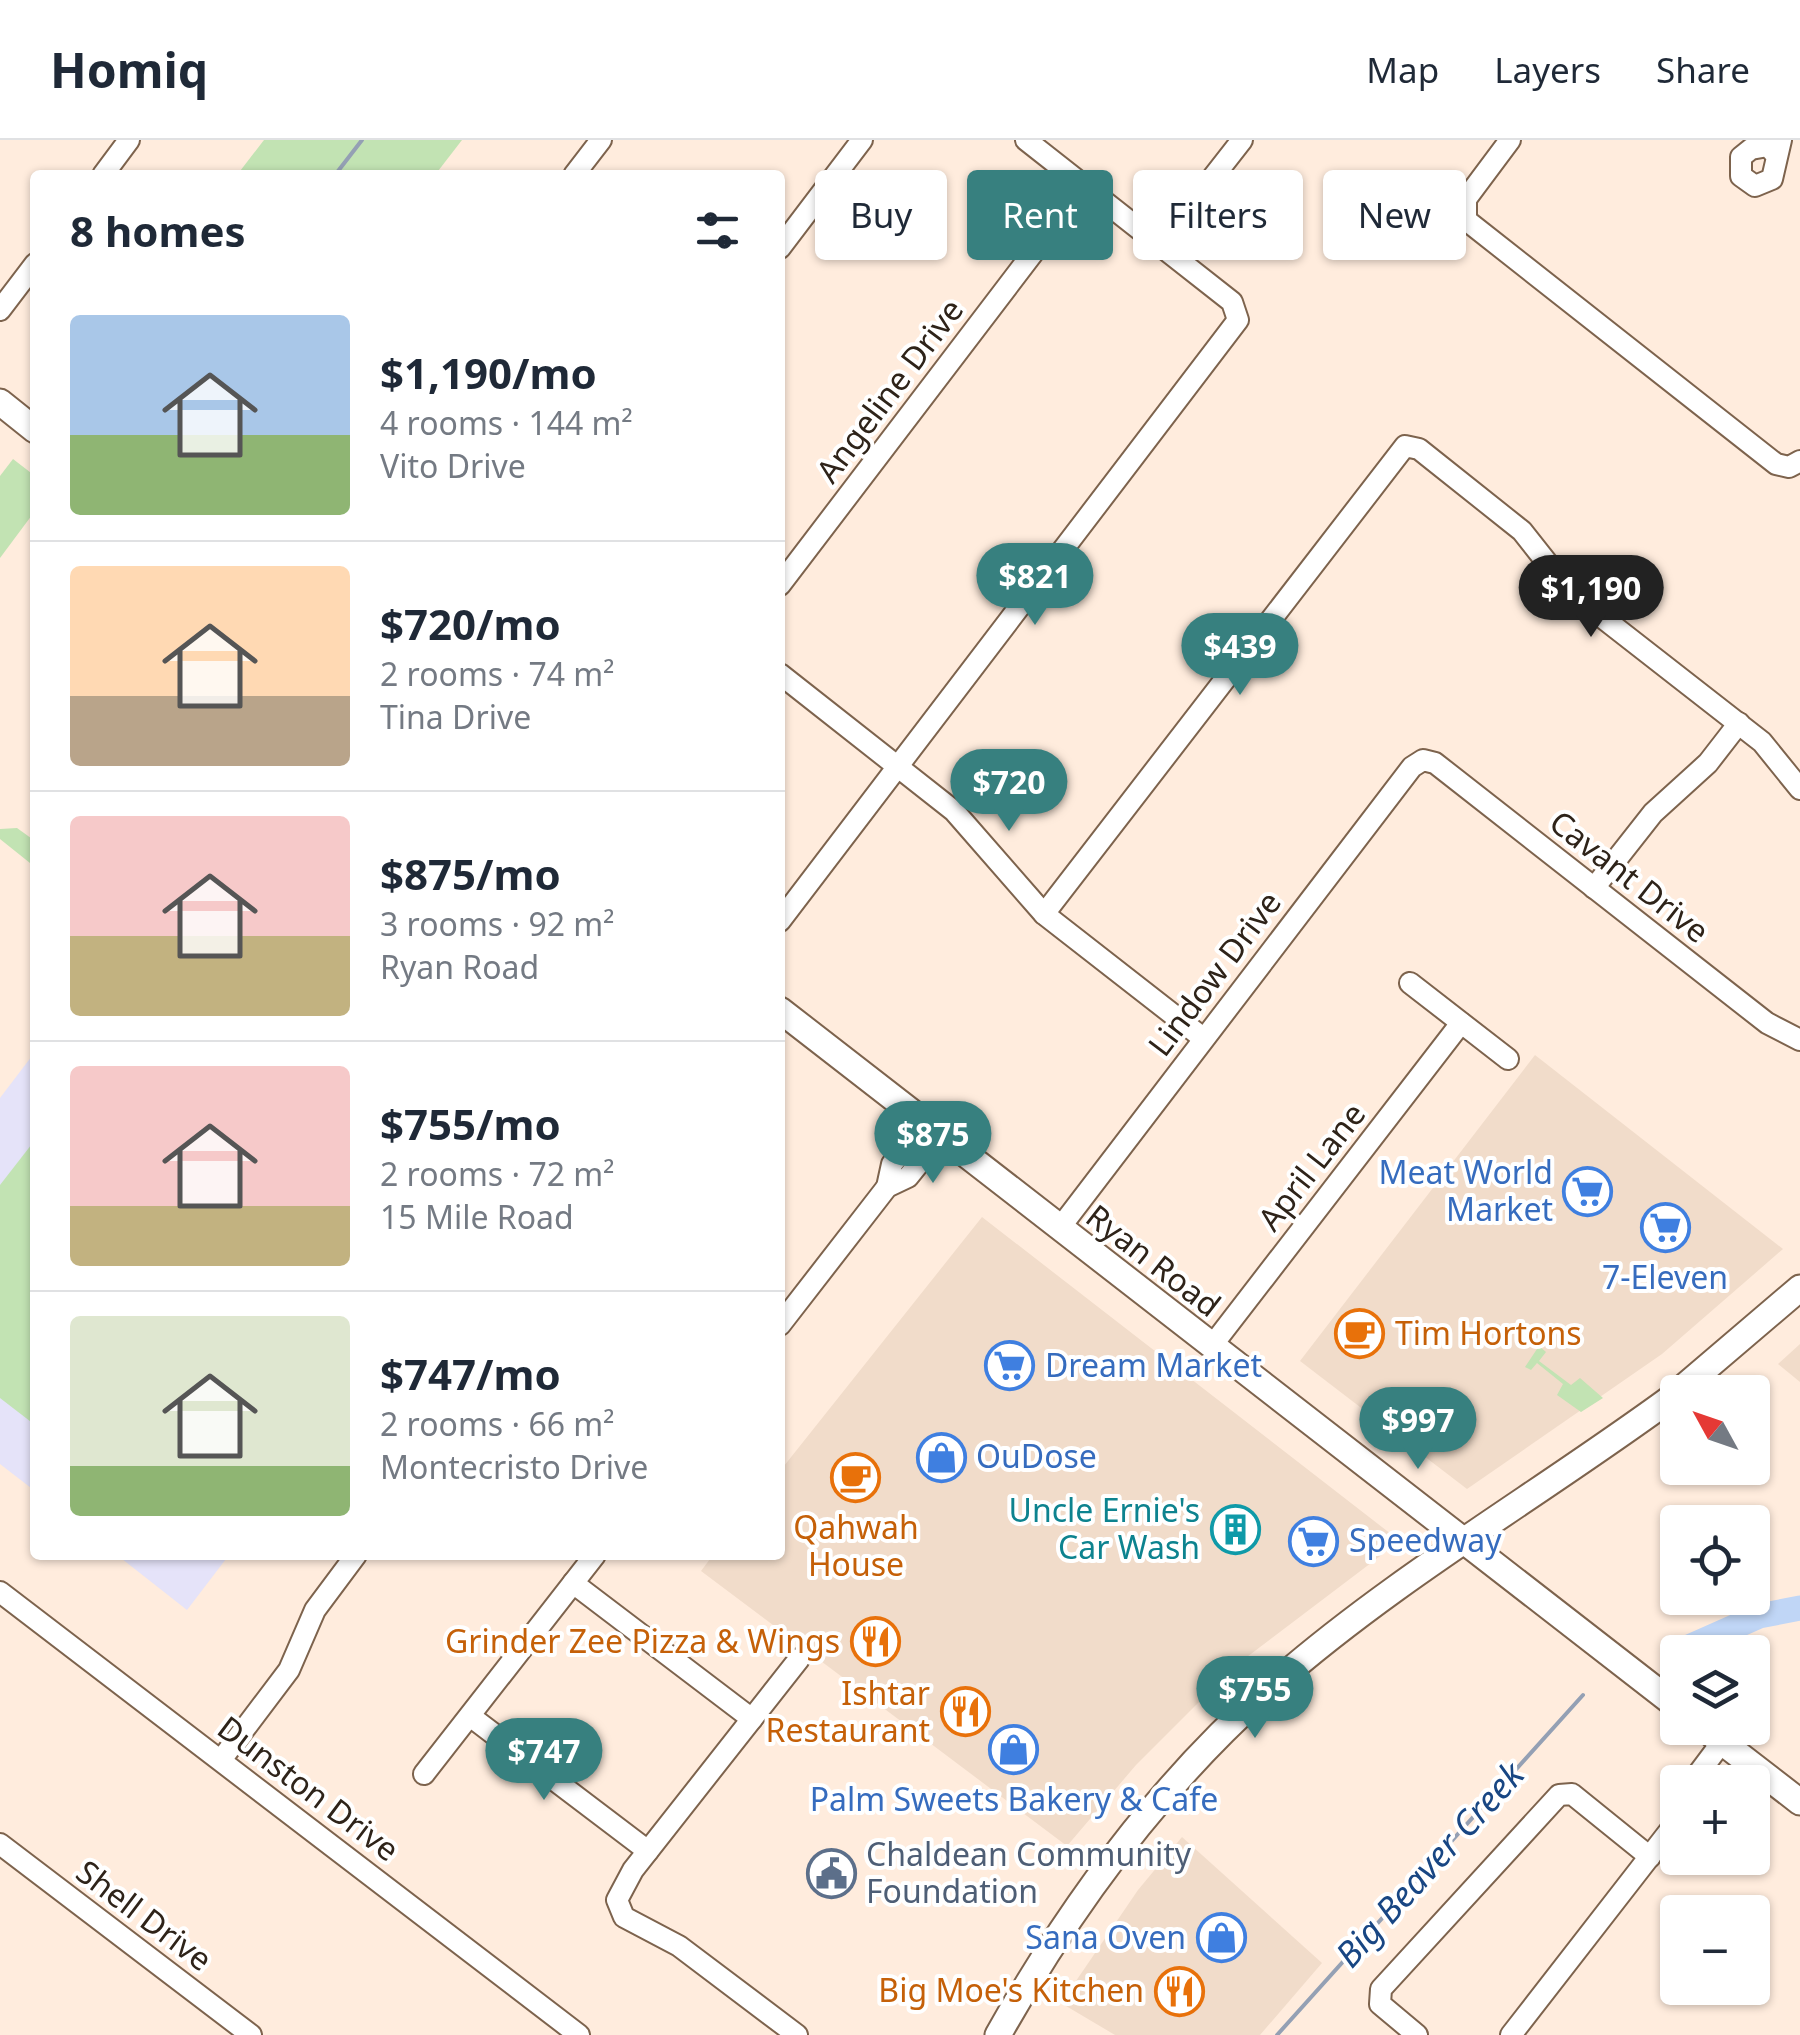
<!DOCTYPE html>
<html lang="en">
<head>
<meta charset="utf-8">
<style>
	:root { --surface:#fff; --page:#f2f2f3; --text:#1f2937; --muted:#747a83; --line:#e0e1e3; --accent:#37807f }
	body { margin:0; font-family:"Noto Sans",sans-serif; background:var(--page); color:var(--text); height:100vh; display:flex; flex-direction:column; font-size:38px; white-space:nowrap }
	* { box-sizing:border-box; margin:0 }
	p { font-size:32px; color:var(--muted) }
	.icon { flex:none; width:55px; height:55px; fill:none; stroke:currentColor; stroke-width:2; stroke-linecap:round; stroke-linejoin:round }
	.map { position:relative; flex:1; overflow:hidden }
	.panel { position:absolute; left:30px; top:30px; width:755px; height:1390px; display:flex; flex-direction:column; background:var(--surface); border-radius:10px; box-shadow:0 2px 8px #0004 }
	.panel>* { flex:none }
	.banner { position:absolute; left:815px; top:30px; width:835px; height:90px; display:flex; gap:20px }
	.needle { width:65px; rotate:310deg }
	.controls { position:absolute; left:1660px; top:1235px; display:grid; gap:20px }
	.controls a { display:grid; place-items:center; width:110px; height:110px; border-radius:10px; background:var(--surface); box-shadow:0 2px 8px #0004; font-size:50px }
	.price { position:absolute; translate:-50% -85px; padding:0 22px; border-radius:35px; background:var(--accent); color:#fff; font-size:32px; line-height:65px; filter:drop-shadow(0 2px 5px #0008) }
	.price::after { content:''; position:absolute; left:50%; top:60px; width:30px; height:22px; margin-left:-15px; background:inherit; clip-path:polygon(0 0,100% 0,50% 100%) }
	.price.on { background:#222; color:#fff }
	ul { padding:0; list-style:none }
	li { display:flex; align-items:center; gap:30px; height:250px; padding:0 40px }
	li+li { border-top:2px solid var(--line) }
	li span { display:grid; place-items:center; flex:none; width:280px; height:200px; border-radius:10px; color:#555 }
	li>.icon { margin-inline-start:auto }
	span .icon { width:120px; height:120px; fill:#fffc; stroke-width:1 }
	li b { font-size:42px }
	h2 { display:flex; justify-content:space-between; align-items:center; height:120px; padding:0 40px; font-size:42px }
	.pill { padding:0 35px; border-radius:10px; background:var(--surface); box-shadow:0 2px 8px #0004; font-size:35px; line-height:90px }
	.pill.on { background:var(--accent); color:#fff }
	header { display:flex; align-items:center; gap:60px; box-sizing:border-box; height:140px; padding:0 50px; background:var(--surface); border-bottom:2px solid var(--line) }
	header strong { font-size:48px }
	nav { display:flex; gap:55px; margin-inline-start:auto; font-size:35px }
	.map>svg:first-child { display:block }
	.built { fill:#f1dcca }
	.education { fill:#e5e3f9 }
	.grass { fill:#c2e3b3 }
	.lines { fill:none; stroke-linecap:round; stroke-linejoin:round }
	.stream { stroke:#94a0b4; stroke-width:4 }
	.river { stroke:#c0d6f6; stroke-width:25 }
	.minor-casing { stroke:#7d634d; stroke-width:24 }
	.major-casing { stroke:#7d634d; stroke-width:29 }
	.minor { stroke:#fff; stroke-width:20 }
	.major { stroke:#fff; stroke-width:25 }
	.labels { text-anchor:middle; stroke-width:8; stroke-linejoin:round; paint-order:stroke }
	.street-label { font-size:32px; fill:#2e2319; stroke:#fff }
	.shop-label { font-size:32px; fill:#366cbe; stroke:#fff; text-anchor:start }
	.food-label { font-size:32px; fill:#c56008; stroke:#fff; text-anchor:end }
	.culture-label { font-size:32px; fill:#0d838f; stroke:#fff; text-anchor:end }
	.service-label { font-size:32px; fill:#4e5e75; stroke:#fff; text-anchor:start }
	.water-label { font-size:35px; font-style:italic; fill:#184683; stroke:#fff }
</style>
</head>
<body>
<header>
<strong>Homiq</strong>
<nav><a>Map</a><a>Layers</a><a>Share</a></nav>
</header>
<div class="map">
<svg width="1800" height="1895" viewBox="0 0 1800 1895">
	<rect width="100%" height="100%" fill="#ffecdd"/>
	<g class="built">
		<polygon points="1535,915 1783,1109 1662,1214 1467,1349 1300,1221"/>
		<polygon points="982,1077 1400,1401 1235,1526 1136,1625 1067,1706 701,1431 713,1415 780,1415 780,1331"/>
		<polygon points="1800,1204 1800,1242 1778,1224"/>
		<polygon points="1182,1697 1322,1823 1260,1895 1115,1895 1061,1863 1138,1750"/>
	</g>
	<g class="education">
		<polygon points="35,912 35,1351 0,1324 0,958"/>
		<polygon points="117,1415 229,1415 187,1470"/>
	</g>
	<g class="grass">
		<polygon points="264,0 462,0 435,35 237,35"/>
		<polygon points="13,319 35,336 35,371 0,418 0,336"/>
		<polygon points="17,688 35,701 35,727 0,699 0,689"/>
		<polygon points="35,1000 35,1285 0,1258 0,1045"/>
		<polygon points="1539,1206 1546,1212 1539,1221 1571,1245 1580,1238 1603,1258 1581,1272 1557,1255 1563,1244 1537,1223 1531,1230 1525,1227"/>
	</g>
	<g class="lines">
		<g class="stream">
			<polyline points="335,35 362,0"/>
			<polyline points="1277,1895 1583,1555"/>
		</g>
		<polyline class="river" points="1689,1507 1759,1476 1800,1468"/>
		<defs>
			<g id="minor">
				<polyline points="1510,0 1466,59 1466,80 1776,324 1789,327 1800,321"/>
				<polyline points="1776,15 1768,6 1751,9 1741,17 1741,36 1755,46 1772,39 1781,0"/>
				<polyline points="103,35 129,0"/>
				<polyline points="574,35 601,0"/>
				<polyline points="1160,105 1242,0"/>
				<polyline points="780,108 862,0"/>
				<polyline points="0,170 35,124"/>
				<polyline points="780,445 1084,46"/>
				<polyline points="780,534 954,671 1044,774 1203,898"/>
				<polyline points="1594,748 1653,673 1708,623 1739,583"/>
				<polyline points="1044,774 1405,306 1419,309 1522,391 1571,453 1762,602 1800,649"/>
				<polyline points="780,781 1238,180 1232,162 1026,0"/>
				<polyline points="1410,843 1508,919"/>
				<polyline points="887,1047 892,1024 925,983"/>
				<polyline points="1059,1089 1412,627 1423,620 1435,623 1767,883 1800,900"/>
				<polyline points="780,1185 887,1047 908,1037 941,996"/>
				<polyline points="1211,1207 1461,883"/>
				<polyline points="573,1443 752,1579"/>
				<polyline points="0,1452 579,1895"/>
				<polyline points="470,1576 648,1711"/>
				<polyline points="221,1620 289,1530 315,1470 356,1415"/>
				<polyline points="424,1634 595,1415"/>
				<polyline points="1692,1642 1722,1602"/>
				<polyline points="0,1704 251,1895"/>
				<polyline points="797,1895 679,1806 624,1777 617,1760 633,1730 799,1519"/>
				<polyline points="1417,1895 1380,1864 1381,1849 1559,1655 1572,1654 1650,1717"/>
				<polyline points="1511,1895 1678,1680"/>
			</g>
			<g id="major">
				<polyline points="0,262 35,290"/>
				<polyline points="780,870 1678,1567"/>
				<polyline points="1678,1252 1800,1148"/>
				<polyline points="1704,1588 1800,1662"/>
				<path d="M998,1895C1071,1765 1160,1644 1273,1545C1397,1436 1544,1352 1678,1253"/>
			</g>
		</defs>
		<use href="#minor" class="minor-casing"/>
		<use href="#major" class="major-casing"/>
		<use href="#minor" class="minor"/>
		<use href="#major" class="major"/>
	</g>
	<defs>
		<symbol id="supermarket-ring" viewBox="-11 -11 22 22"><circle r="9.5" fill="#fff" stroke="#3f7fe0" stroke-width="1.5"/><path d="M-6-5.5h2.5l.6 2H6L4.5 2H-2.5L-4.4-4H-6ZM-1.5 3.2a1.3 1.3 0 1 0 .1 0ZM3 3.2a1.3 1.3 0 1 0 .1 0Z" fill="#3f7fe0"/></symbol>
		<symbol id="cafe-ring" viewBox="-11 -11 22 22"><circle r="9.5" fill="#fff" stroke="#e8710a" stroke-width="1.5"/><path d="M-5.5-4.5H6V0H3Q3 3.5 0 3.5H-2.5Q-5.5 3.5-5.5 0ZM3-3.2v2h1.7v-2ZM-6 4.5H4V6H-6Z" fill="#e8710a"/></symbol>
		<symbol id="shop-ring" viewBox="-11 -11 22 22"><circle r="9.5" fill="#fff" stroke="#3f7fe0" stroke-width="1.5"/><path d="M-5-2.5h2.3a2.7 3.5 0 0 1 5.4 0H5L5.5 6h-11ZM-1.5-2.5h3a1.5 2.3 0 0 0-3 0Z" fill="#3f7fe0"/></symbol>
		<symbol id="building-ring" viewBox="-11 -11 22 22"><circle r="9.5" fill="#fff" stroke="#0f9aa8" stroke-width="1.5"/><path d="M-4-6H4V6H1V3H-1V6H-4ZM-2.5-4.3h1.7v1.8h-1.7ZM.8-4.3h1.7v1.8H.8ZM-2.5-1h1.7V.8h-1.7ZM.8-1h1.7V.8H.8Z" fill="#0f9aa8"/></symbol>
		<symbol id="restaurant-ring" viewBox="-11 -11 22 22"><circle r="9.5" fill="#fff" stroke="#e8710a" stroke-width="1.5"/><path d="M-5-6h1v4h1v-4h1v4h1v-4h1v5L-1.5 .5V6h-2V.5L-5-1ZM5-6V6H3V1.5H1.5Q1.5-4 5-6Z" fill="#e8710a"/></symbol>
		<symbol id="civic-ring" viewBox="-11 -11 22 22"><circle r="9.5" fill="#fff" stroke="#5c6f8a" stroke-width="1.5"/><path d="M-.6-6.5H3V-4.5H.6V-3L4-1V1h2V6H-6V1h2V-1L-.6-3ZM-1.2 2.5V6h2.4V2.5Z" fill="#5c6f8a"/></symbol>
	</defs>
	<g fill-rule="evenodd">
		<use href="#supermarket-ring" x="1560" y="1024" width="55" height="55"/>
		<use href="#supermarket-ring" x="1638" y="1060" width="55" height="55"/>
		<use href="#cafe-ring" x="1332" y="1166" width="55" height="55"/>
		<use href="#supermarket-ring" x="982" y="1198" width="55" height="55"/>
		<use href="#shop-ring" x="914" y="1290" width="55" height="55"/>
		<use href="#cafe-ring" x="828" y="1310" width="55" height="55"/>
		<use href="#building-ring" x="1208" y="1362" width="55" height="55"/>
		<use href="#supermarket-ring" x="1286" y="1374" width="55" height="55"/>
		<use href="#restaurant-ring" x="848" y="1474" width="55" height="55"/>
		<use href="#restaurant-ring" x="938" y="1544" width="55" height="55"/>
		<use href="#shop-ring" x="986" y="1582" width="55" height="55"/>
		<use href="#civic-ring" x="804" y="1706" width="55" height="55"/>
		<use href="#shop-ring" x="1194" y="1770" width="55" height="55"/>
		<use href="#restaurant-ring" x="1152" y="1824" width="55" height="55"/>
	</g>
	<g class="labels">
		<g class="street-label">
			<text transform="translate(890 251) rotate(-53)" y="11">Angeline Drive</text>
			<text transform="translate(1629 737) rotate(38)" y="11">Cavant Drive</text>
			<text transform="translate(1215 834) rotate(-53)" y="11">Lindow Drive</text>
			<text transform="translate(1312 1027) rotate(-52)" y="11">April Lane</text>
			<text transform="translate(1153 1121) rotate(38)" y="11">Ryan Road</text>
			<text transform="translate(308 1649) rotate(37)" y="11">Dunston Drive</text>
			<text transform="translate(144 1776) rotate(37)" y="11">Shell Drive</text>
		</g>
		<g class="shop-label">
			<text x="1553" y="1044" text-anchor="end">Meat World<tspan x="1553" dy="37">Market</tspan></text>
			<text x="1665" y="1149" text-anchor="middle">7-Eleven</text>
			<text x="1045" y="1237">Dream Market</text>
			<text x="976" y="1328">OuDose</text>
			<text x="1349" y="1412">Speedway</text>
			<text x="1014" y="1671" text-anchor="middle">Palm Sweets Bakery &amp; Cafe</text>
			<text x="1186" y="1809" text-anchor="end">Sana Oven</text>
		</g>
		<g class="food-label">
			<text x="1395" y="1205" text-anchor="start">Tim Hortons</text>
			<text x="856" y="1399" text-anchor="middle">Qahwah<tspan x="856" dy="37">House</tspan></text>
			<text x="840" y="1513">Grinder Zee Pizza &amp; Wings</text>
			<text x="930" y="1565">Ishtar<tspan x="930" dy="37">Restaurant</tspan></text>
			<text x="1144" y="1862">Big Moe's Kitchen</text>
		</g>
		<g class="culture-label">
			<text x="1200" y="1382">Uncle Ernie's<tspan x="1200" dy="37">Car Wash</tspan></text>
		</g>
		<g class="service-label">
			<text x="866" y="1726">Chaldean Community<tspan x="866" dy="37">Foundation</tspan></text>
		</g>
		<g class="water-label">
			<text transform="translate(1430 1725) rotate(-48)" y="12">Big Beaver Creek</text>
		</g>
	</g>
</svg>
<div class="controls">
<a><svg class="needle" viewBox="-14 -14 28 28"><path d="M0-13l5 13h-10z" fill="#e53935"/><path d="M0 13l5-13h-10z" fill="#747a83"/></svg></a>
<a><svg class="icon" aria-label="locate" viewBox="0 0 24 24"><circle cx="12" cy="12" r="6"/><path d="M12 2v4M12 18v4M2 12h4M18 12h4"/></svg></a>
<a><svg class="icon" aria-label="layers" viewBox="0 0 24 24"><path d="M12 4l9 5-9 5-9-5zM3 14l9 5 9-5"/></svg></a>
<a>+</a>
<a>−</a>
</div>
<b class="price" style="left:1035px;top:488px">$821</b>
<b class="price on" style="left:1591px;top:500px">$1,190</b>
<b class="price" style="left:1240px;top:558px">$439</b>
<b class="price" style="left:1009px;top:694px">$720</b>
<b class="price" style="left:933px;top:1046px">$875</b>
<b class="price" style="left:1418px;top:1332px">$997</b>
<b class="price" style="left:1255px;top:1601px">$755</b>
<b class="price" style="left:544px;top:1663px">$747</b>
<div class="banner">
<a class="pill">Buy</a>
<a class="pill on">Rent</a>
<a class="pill">Filters</a>
<a class="pill">New</a>
</div>
<section class="panel">
<h2>8 homes<svg class="icon" aria-label="filters" viewBox="0 0 24 24"><path d="M4 7h16M4 17h16"/><circle cx="9" cy="7" r="2"/><circle cx="15" cy="17" r="2"/></svg></h2>
<ul>
<li><span style="background:linear-gradient(#a9c7e8 60%,#8fb573 0)"><svg class="icon" aria-label="home" viewBox="0 0 24 24"><path d="M3 11l9-7 9 7M6 9v11h12V9"/></svg></span><div><b>$1,190/mo</b><p>4 rooms · 144 m²</p><p>Vito Drive</p></div></li>
<li><span style="background:linear-gradient(#ffd9b3 65%,#b9a48a 0)"><svg class="icon" aria-label="home" viewBox="0 0 24 24"><path d="M3 11l9-7 9 7M6 9v11h12V9"/></svg></span><div><b>$720/mo</b><p>2 rooms · 74 m²</p><p>Tina Drive</p></div></li>
<li><span style="background:linear-gradient(#f6c9c9 60%,#c2b280 0)"><svg class="icon" aria-label="home" viewBox="0 0 24 24"><path d="M3 11l9-7 9 7M6 9v11h12V9"/></svg></span><div><b>$875/mo</b><p>3 rooms · 92 m²</p><p>Ryan Road</p></div></li>
<li><span style="background:linear-gradient(#f6c9c9 70%,#c2b280 0)"><svg class="icon" aria-label="home" viewBox="0 0 24 24"><path d="M3 11l9-7 9 7M6 9v11h12V9"/></svg></span><div><b>$755/mo</b><p>2 rooms · 72 m²</p><p>15 Mile Road</p></div></li>
<li><span style="background:linear-gradient(#dfe7d0 75%,#8fb573 0)"><svg class="icon" aria-label="home" viewBox="0 0 24 24"><path d="M3 11l9-7 9 7M6 9v11h12V9"/></svg></span><div><b>$747/mo</b><p>2 rooms · 66 m²</p><p>Montecristo Drive</p></div></li>
</ul>
</section>
</div>
</body>
</html>
